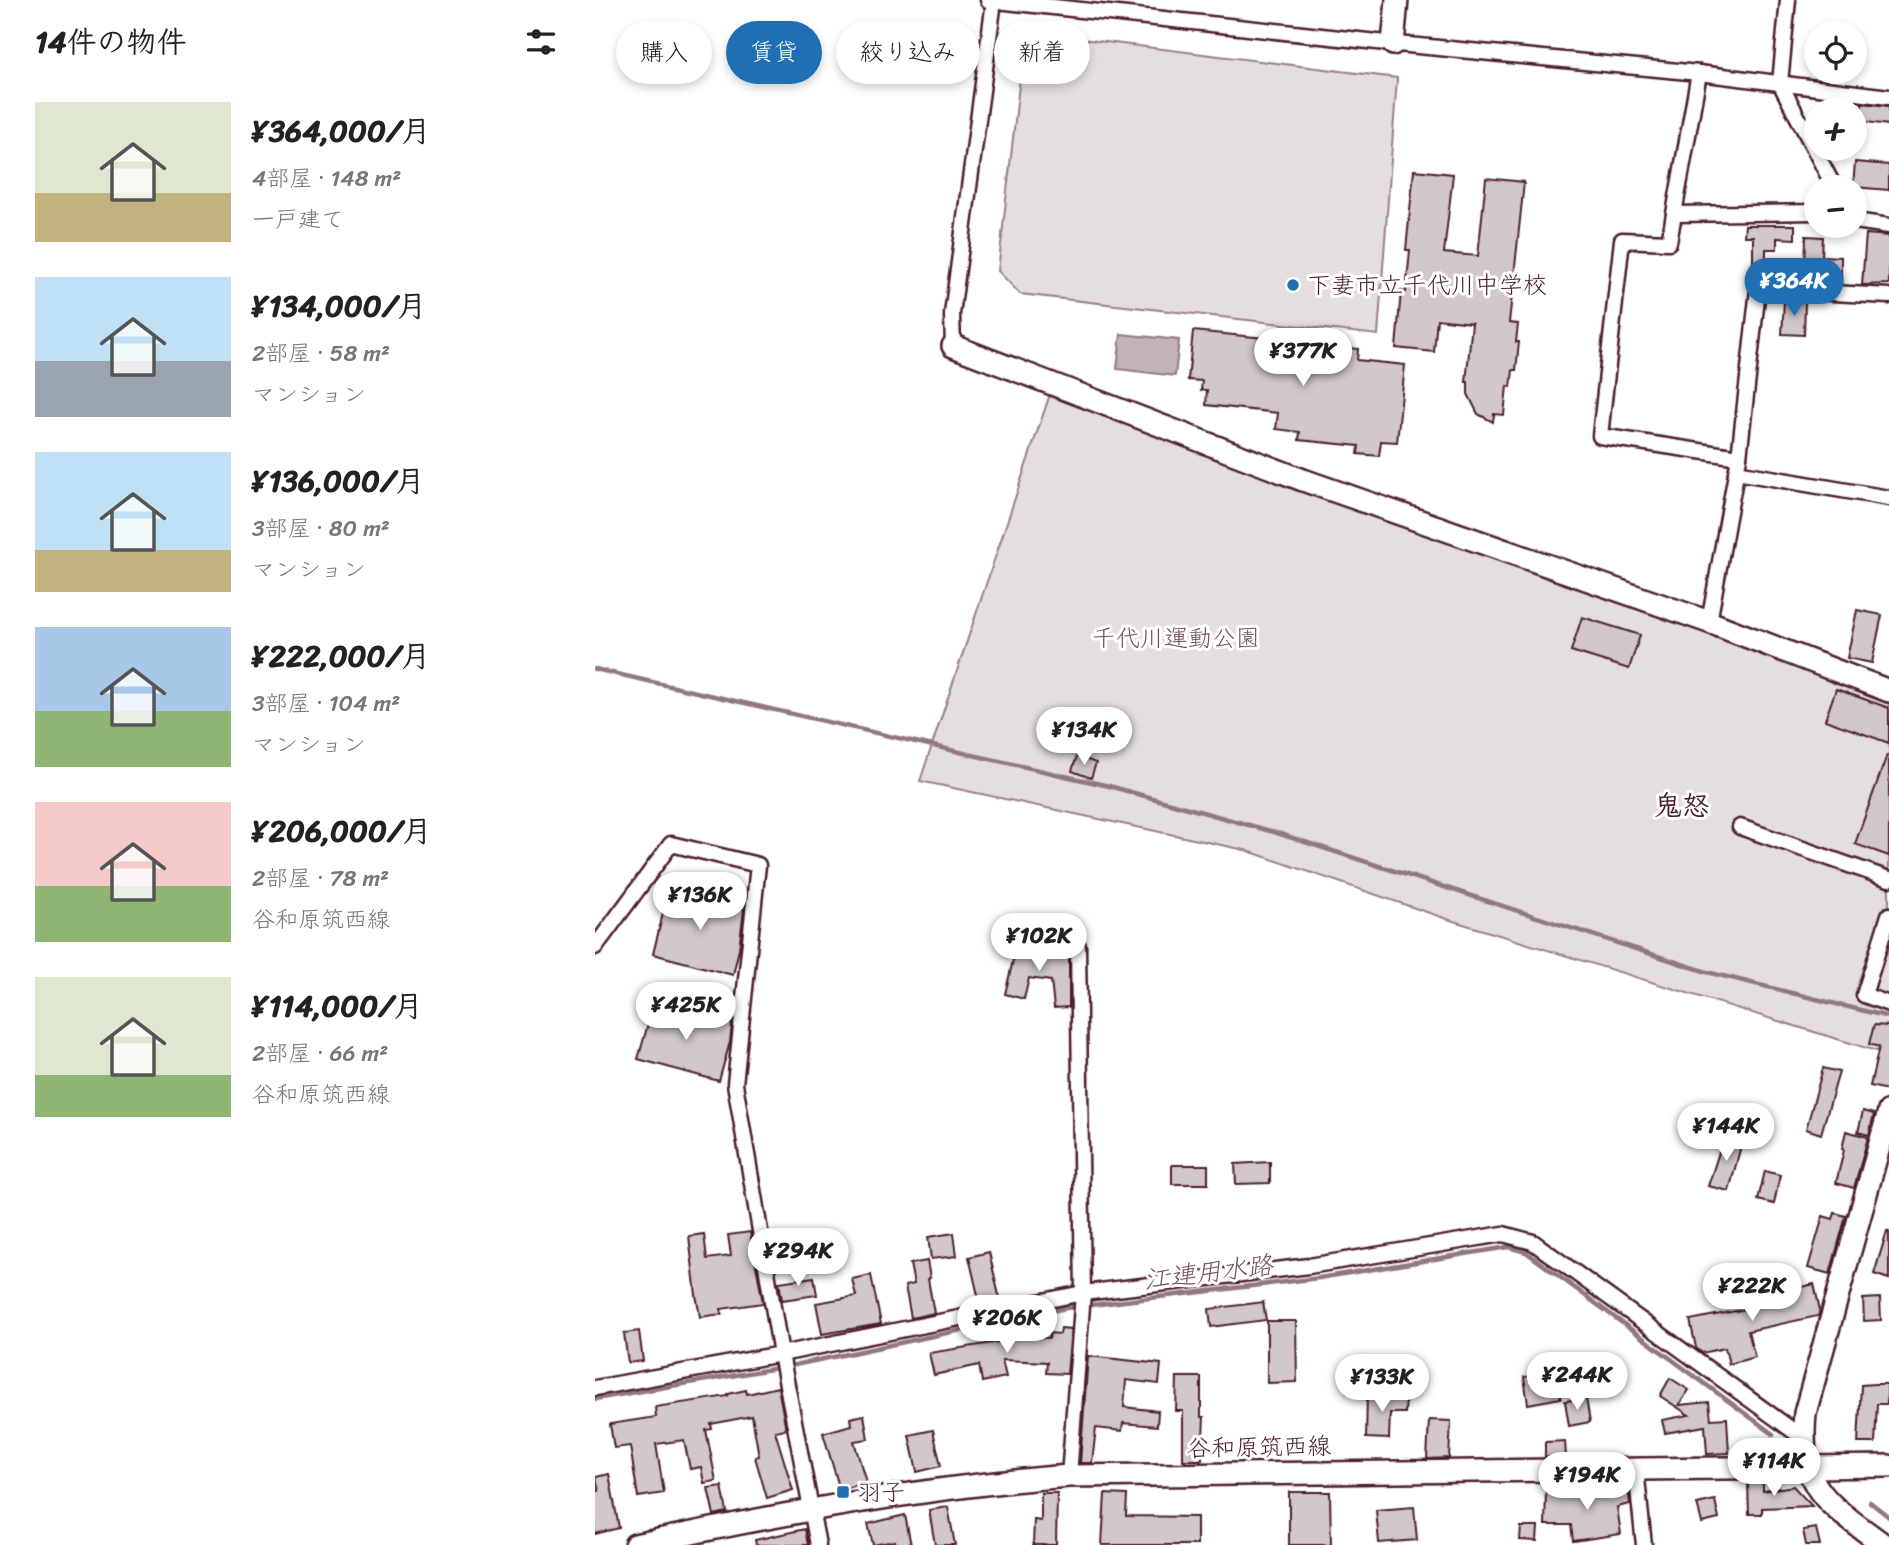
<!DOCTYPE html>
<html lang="ja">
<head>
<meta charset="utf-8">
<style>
	:root { --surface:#fff; --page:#f6f6f6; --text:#222; --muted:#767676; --accent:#1f6fb2 }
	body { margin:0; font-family:Sriracha,"Klee One",sans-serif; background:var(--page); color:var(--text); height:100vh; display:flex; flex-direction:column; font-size:26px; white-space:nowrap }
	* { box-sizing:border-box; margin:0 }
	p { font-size:23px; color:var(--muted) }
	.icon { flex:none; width:38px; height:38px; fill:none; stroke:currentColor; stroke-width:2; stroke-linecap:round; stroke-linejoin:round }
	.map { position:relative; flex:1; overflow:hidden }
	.side { display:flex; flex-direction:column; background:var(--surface); width:595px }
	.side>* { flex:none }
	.hud { position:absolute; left:21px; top:21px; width:665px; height:63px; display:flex; gap:14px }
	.controls { position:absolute; left:1209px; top:21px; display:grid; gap:14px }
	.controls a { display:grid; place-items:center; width:63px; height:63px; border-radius:50%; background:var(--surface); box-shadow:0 4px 10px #0003; font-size:35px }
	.price { position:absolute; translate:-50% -60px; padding:0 16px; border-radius:24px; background:#fff; color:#222; font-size:23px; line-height:46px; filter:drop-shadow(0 2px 4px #0008) }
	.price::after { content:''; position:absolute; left:50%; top:42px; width:21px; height:16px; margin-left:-10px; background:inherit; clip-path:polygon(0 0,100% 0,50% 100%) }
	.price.active { background:var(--accent); color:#fff }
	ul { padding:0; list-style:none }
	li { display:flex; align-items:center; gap:21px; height:175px; padding:0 35px }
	li span { display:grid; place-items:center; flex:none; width:196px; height:140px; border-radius:0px; color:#555 }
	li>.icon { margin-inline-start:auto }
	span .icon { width:84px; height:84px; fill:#fffc; stroke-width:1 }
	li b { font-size:30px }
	h2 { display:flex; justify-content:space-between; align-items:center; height:84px; padding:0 35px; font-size:30px }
	.chip { padding:0 24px; border-radius:32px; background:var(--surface); box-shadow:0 4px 10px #0003; font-size:24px; line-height:63px }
	.chip.active { background:var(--accent); color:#fff }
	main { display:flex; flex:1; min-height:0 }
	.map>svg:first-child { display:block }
	.green { fill:#e5dee0; stroke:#987e86; stroke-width:2 }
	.water { fill:#c1b3b6; stroke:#91787e; stroke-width:2 }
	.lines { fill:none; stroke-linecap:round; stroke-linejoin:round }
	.stream { stroke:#91787e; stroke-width:4.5 }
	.building { fill:#d2c7cb; stroke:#4a1f2b; stroke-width:2 }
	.street-casing { stroke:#4a1f2b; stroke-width:19 }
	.secondary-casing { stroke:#4a1f2b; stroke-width:26 }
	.street { stroke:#fff; stroke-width:14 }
	.secondary { stroke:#fff; stroke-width:21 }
	.poi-dot { fill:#1f6fb2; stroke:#fff; stroke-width:2.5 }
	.labels { text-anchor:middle; stroke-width:6; stroke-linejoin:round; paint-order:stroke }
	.poi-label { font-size:24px; fill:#4a1f2b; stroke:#fff; text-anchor:start }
	.park-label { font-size:24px; fill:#714f58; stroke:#fff }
	.street-label { font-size:24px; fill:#4a1f2b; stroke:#fff }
	.water-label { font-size:26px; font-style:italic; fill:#74535c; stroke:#fff }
	.quarter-label { font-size:28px; font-weight:bold; fill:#4a1f2b; stroke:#fff }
</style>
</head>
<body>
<main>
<section class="side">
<h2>14件の物件<svg class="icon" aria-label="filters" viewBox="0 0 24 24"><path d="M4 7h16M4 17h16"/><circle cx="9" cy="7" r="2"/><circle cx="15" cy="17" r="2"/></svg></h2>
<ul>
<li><span style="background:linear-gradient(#dfe7d0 65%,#c2b280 0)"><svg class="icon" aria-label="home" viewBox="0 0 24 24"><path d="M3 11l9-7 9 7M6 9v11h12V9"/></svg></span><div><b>¥364,000/月</b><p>4部屋 · 148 m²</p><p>一戸建て</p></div></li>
<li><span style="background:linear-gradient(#bfe0f5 60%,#9aa5b1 0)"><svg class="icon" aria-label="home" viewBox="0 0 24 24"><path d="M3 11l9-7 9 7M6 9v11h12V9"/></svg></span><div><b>¥134,000/月</b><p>2部屋 · 58 m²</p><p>マンション</p></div></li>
<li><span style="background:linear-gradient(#bfe0f5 70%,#c2b280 0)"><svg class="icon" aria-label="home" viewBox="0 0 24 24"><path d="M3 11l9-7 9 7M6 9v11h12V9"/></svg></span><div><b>¥136,000/月</b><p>3部屋 · 80 m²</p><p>マンション</p></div></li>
<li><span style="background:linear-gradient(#a9c7e8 60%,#8fb573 0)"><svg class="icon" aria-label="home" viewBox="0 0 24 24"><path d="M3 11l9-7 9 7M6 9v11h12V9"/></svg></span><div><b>¥222,000/月</b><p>3部屋 · 104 m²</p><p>マンション</p></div></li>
<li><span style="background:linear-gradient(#f6c9c9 60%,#8fb573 0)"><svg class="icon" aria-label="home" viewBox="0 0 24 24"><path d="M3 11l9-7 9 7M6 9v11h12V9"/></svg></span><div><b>¥206,000/月</b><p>2部屋 · 78 m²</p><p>谷和原筑西線</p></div></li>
<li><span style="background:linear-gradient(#dfe7d0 70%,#8fb573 0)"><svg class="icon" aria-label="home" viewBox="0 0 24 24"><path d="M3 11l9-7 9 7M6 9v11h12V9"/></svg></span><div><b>¥114,000/月</b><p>2部屋 · 66 m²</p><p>谷和原筑西線</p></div></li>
</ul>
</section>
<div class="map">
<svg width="1294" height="1545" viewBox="0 0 1294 1545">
	<rect width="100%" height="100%" fill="#fff"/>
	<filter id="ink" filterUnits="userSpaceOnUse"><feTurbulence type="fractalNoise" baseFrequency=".0143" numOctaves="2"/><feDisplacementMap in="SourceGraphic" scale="14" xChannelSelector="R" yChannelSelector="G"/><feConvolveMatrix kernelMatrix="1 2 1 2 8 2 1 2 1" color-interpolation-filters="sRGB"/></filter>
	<g filter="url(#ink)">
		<g class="green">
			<polygon points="430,32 802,78 783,335 425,294 403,271"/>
			<polygon points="458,385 1294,691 1294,1055 852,919 650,850 325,781"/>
		</g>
		<polygon class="water" points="526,334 584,340 580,376 522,369"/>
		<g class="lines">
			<g class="stream">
				<polyline points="0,669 514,786 679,832 1112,972 1294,1017"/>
				<polyline points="0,1399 200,1365 471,1308 724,1278 913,1247 931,1252 1178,1434"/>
				<polyline points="1275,1502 1294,1517"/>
			</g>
		</g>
		<g class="building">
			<polygon points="1267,103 1294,106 1294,125 1264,121"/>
			<polygon points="1260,162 1294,165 1294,190 1258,187"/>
			<polygon points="819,170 858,174 849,253 883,256 891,178 929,182 914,323 923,324 921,342 924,342 921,370 918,370 916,387 912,386 909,415 899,414 898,422 883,414 873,394 873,382 871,382 877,323 842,319 839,352 801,348 806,291 811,292 815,250 811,250"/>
			<polygon points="1150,225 1200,225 1200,239 1182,238 1182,249 1171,249 1171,280 1158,281 1158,236 1149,236"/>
			<polygon points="1271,234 1294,236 1294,284 1267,285"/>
			<polygon points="1211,236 1228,237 1227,256 1246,257 1246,283 1229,283 1229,270 1210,270"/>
			<polygon points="1189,301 1210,302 1209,335 1187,334"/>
			<polygon points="598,331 680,339 679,351 715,355 716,344 763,349 762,360 810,365 802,442 786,441 784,456 763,454 764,446 704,440 705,432 681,429 683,413 611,405 612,390 606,390 607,381 593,380"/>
			<polygon points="1262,610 1287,615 1277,663 1252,658"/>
			<polygon points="987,617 1045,635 1034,669 976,651"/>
			<polygon points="1241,689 1294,708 1294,743 1230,720"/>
			<polygon points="1292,755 1294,755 1294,856 1260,844"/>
			<polygon points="482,756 501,763 496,778 477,771"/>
			<polygon points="74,889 149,909 144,949 138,975 58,954"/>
			<polygon points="422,943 455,951 454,956 474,958 474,1007 459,1008 456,981 434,978 429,999 410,994"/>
			<polygon points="59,1003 137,1024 135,1042 124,1081 43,1059"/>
			<polygon points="1279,1025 1294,1026 1294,1079 1292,1090 1275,1086 1284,1047 1274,1044"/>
			<polygon points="1228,1068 1244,1072 1226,1134 1211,1129"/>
			<polygon points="1268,1111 1279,1114 1274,1135 1263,1132"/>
			<polygon points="1251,1131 1273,1137 1259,1188 1241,1183 1249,1150 1247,1149"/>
			<polygon points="1130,1134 1148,1138 1134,1191 1113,1186"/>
			<polygon points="675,1162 675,1183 641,1184 640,1164"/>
			<rect x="577" y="1165" width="36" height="19"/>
			<polygon points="1170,1171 1185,1175 1179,1204 1163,1200"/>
			<polygon points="1240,1213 1251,1216 1235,1274 1213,1268 1228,1216 1238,1219"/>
			<polygon points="1292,1231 1294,1232 1294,1279 1279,1274"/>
			<polygon points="155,1232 168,1303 126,1309 127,1314 105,1317 101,1295 94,1236 109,1234 112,1259 136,1256 133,1235"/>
			<polygon points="359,1233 362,1256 336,1259 333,1237"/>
			<polygon points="394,1252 405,1300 385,1304 374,1257"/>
			<polygon points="332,1261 335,1278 333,1279 339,1313 316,1318 310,1286 319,1284 315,1264"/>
			<polygon points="276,1275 286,1324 227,1334 221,1303 261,1296 257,1279"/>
			<polygon points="219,1277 222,1295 187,1300 184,1282"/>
			<polygon points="1219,1284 1225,1310 1223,1316 1153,1331 1160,1357 1134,1364 1130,1348 1107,1353 1101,1348 1095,1320 1166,1306 1166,1303 1196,1296 1194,1290"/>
			<polygon points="1285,1298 1286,1320 1269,1321 1268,1299"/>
			<polygon points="668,1302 671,1320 616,1327 614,1309"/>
			<polygon points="672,1321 701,1321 702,1382 672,1383"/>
			<polygon points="466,1328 476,1329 472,1374 451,1373 452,1362 407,1360 411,1377 387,1382 384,1365 339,1375 334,1353 417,1340 417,1336 454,1338 455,1333 465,1334"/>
			<polygon points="44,1331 48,1361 33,1363 29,1333"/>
			<polygon points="493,1356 566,1364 564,1384 531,1380 529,1407 563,1411 562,1426 528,1423 527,1431 501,1428 497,1463 485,1463"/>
			<polygon points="754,1365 770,1366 769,1393 752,1392"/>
			<polygon points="961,1372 966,1398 933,1404 929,1377"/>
			<polygon points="582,1377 606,1377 606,1417 609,1417 607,1460 588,1460 588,1411 581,1411"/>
			<polygon points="1075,1378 1094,1390 1084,1405 1114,1402 1116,1419 1132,1418 1134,1453 1112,1454 1110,1426 1070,1433 1067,1420 1094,1415 1065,1396"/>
			<polygon points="1279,1384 1292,1384 1292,1404 1282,1404 1280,1443 1263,1443 1266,1385"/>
			<polygon points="183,1387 191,1429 180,1431 198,1490 172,1498 160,1457 164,1456 157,1416 116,1424 117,1429 111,1430 121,1481 109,1483 106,1467 95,1469 89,1440 61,1444 69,1493 43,1497 35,1446 19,1448 15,1424 61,1417 60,1407 133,1396 133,1394 151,1390 152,1394"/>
			<polygon points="772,1395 811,1396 810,1413 795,1413 794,1439 771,1438"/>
			<polygon points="991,1398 995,1422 974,1426 970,1401"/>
			<polygon points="269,1415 273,1439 259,1441 271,1482 245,1490 228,1433 256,1425 255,1418"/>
			<polygon points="834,1420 856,1421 854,1458 832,1459"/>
			<polygon points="338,1430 346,1466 322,1472 314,1435"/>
			<polygon points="970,1441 971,1457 950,1457 950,1442"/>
			<polygon points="1166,1445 1167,1454 1153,1455 1153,1446"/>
			<polygon points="14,1474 24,1528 0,1534 0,1492 4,1491 1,1477"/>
			<polygon points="1153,1483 1168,1483 1168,1491 1198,1486 1217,1506 1167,1508 1167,1514 1154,1514"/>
			<polygon points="127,1486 132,1512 119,1515 113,1488"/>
			<polygon points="1033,1486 1035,1504 1022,1507 1026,1534 978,1541 976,1525 950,1525 951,1491 966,1491 966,1495 989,1490 990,1495"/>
			<polygon points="694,1492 735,1492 736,1545 694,1545"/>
			<polygon points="446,1493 462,1493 461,1545 438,1545 439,1520 446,1521"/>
			<polygon points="510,1494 532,1495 531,1516 602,1517 602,1545 507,1545"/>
			<polygon points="1120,1500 1124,1519 1107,1523 1102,1504"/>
			<polygon points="353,1507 360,1545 340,1545 334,1510"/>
			<polygon points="819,1507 822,1540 784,1543 781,1510"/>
			<polygon points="310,1515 316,1545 301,1545 300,1541 278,1545 273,1524"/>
			<polygon points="926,1527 943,1527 942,1541 925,1540"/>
			<polygon points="1221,1528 1225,1545 1211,1545 1208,1530"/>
			<polygon points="210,1529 213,1545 161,1545 160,1540"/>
		</g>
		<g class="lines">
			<defs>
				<g id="street">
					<polyline points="393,0 782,42 1104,73 1294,97"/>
					<polyline points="1193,0 1185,83 1239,187"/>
					<polyline points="1104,73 1074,242 1027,240 1005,436 1144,457 1114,622"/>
					<polyline points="1079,214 1222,212"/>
					<polyline points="1260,221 1294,226"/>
					<polyline points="358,346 357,314 399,1"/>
					<polyline points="1144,457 1163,289 1294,296"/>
					<polyline points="1141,472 1294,498"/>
					<polyline points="1145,827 1294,879"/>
					<polyline points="1294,915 1269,995 1294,1004"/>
					<polyline points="0,947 76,844 163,865 140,1084 186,1354 223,1545"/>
					<polyline points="0,1388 186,1354 488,1293 714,1266 908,1234 938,1242 1208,1438"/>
					<polyline points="1041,1469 1049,1545"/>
					<polyline points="474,1476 488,1293 483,946"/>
				</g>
				<g id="secondary">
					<polyline points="798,44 802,0"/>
					<polyline points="358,346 708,480 1114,622 1294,691"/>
					<path d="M40,1545C184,1514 328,1487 474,1476L1294,1466"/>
					<path d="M1289,1545C1233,1503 1203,1491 1210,1413L1294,1111"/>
				</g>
			</defs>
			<use href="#street" class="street-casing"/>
			<use href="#secondary" class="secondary-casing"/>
			<use href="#street" class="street"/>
			<use href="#secondary" class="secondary"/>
		</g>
	</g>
	<g class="poi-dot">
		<circle cx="698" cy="285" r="7"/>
		<rect x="241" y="1485" width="14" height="14" rx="3.5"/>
	</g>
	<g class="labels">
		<g class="poi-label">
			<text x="712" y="293">下妻市立千代川中学校</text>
			<text x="262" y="1500">羽子</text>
		</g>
		<g class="park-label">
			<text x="581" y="646">千代川運動公園</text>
		</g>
		<g class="street-label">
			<text transform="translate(664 1447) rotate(-1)" y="8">谷和原筑西線</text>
		</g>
		<g class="water-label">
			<text transform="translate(613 1272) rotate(-7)" y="9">江連用水路</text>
		</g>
		<g class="quarter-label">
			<text x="1087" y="815">鬼怒</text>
		</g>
	</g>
</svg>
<div class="controls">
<a><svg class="icon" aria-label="locate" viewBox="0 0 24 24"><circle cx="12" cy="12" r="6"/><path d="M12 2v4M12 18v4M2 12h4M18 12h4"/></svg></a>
<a>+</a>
<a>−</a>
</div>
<b class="price active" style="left:1199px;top:318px">¥364K</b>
<b class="price" style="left:708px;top:388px">¥377K</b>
<b class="price" style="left:489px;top:767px">¥134K</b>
<b class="price" style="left:105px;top:932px">¥136K</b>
<b class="price" style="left:444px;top:973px">¥102K</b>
<b class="price" style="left:91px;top:1042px">¥425K</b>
<b class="price" style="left:1131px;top:1163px">¥144K</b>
<b class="price" style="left:203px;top:1288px">¥294K</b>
<b class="price" style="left:1157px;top:1323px">¥222K</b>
<b class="price" style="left:412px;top:1355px">¥206K</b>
<b class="price" style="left:982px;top:1412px">¥244K</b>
<b class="price" style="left:787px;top:1414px">¥133K</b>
<b class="price" style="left:1179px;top:1498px">¥114K</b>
<b class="price" style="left:992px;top:1512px">¥194K</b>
<div class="hud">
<a class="chip">購入</a>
<a class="chip active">賃貸</a>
<a class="chip">絞り込み</a>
<a class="chip">新着</a>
</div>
</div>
</main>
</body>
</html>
